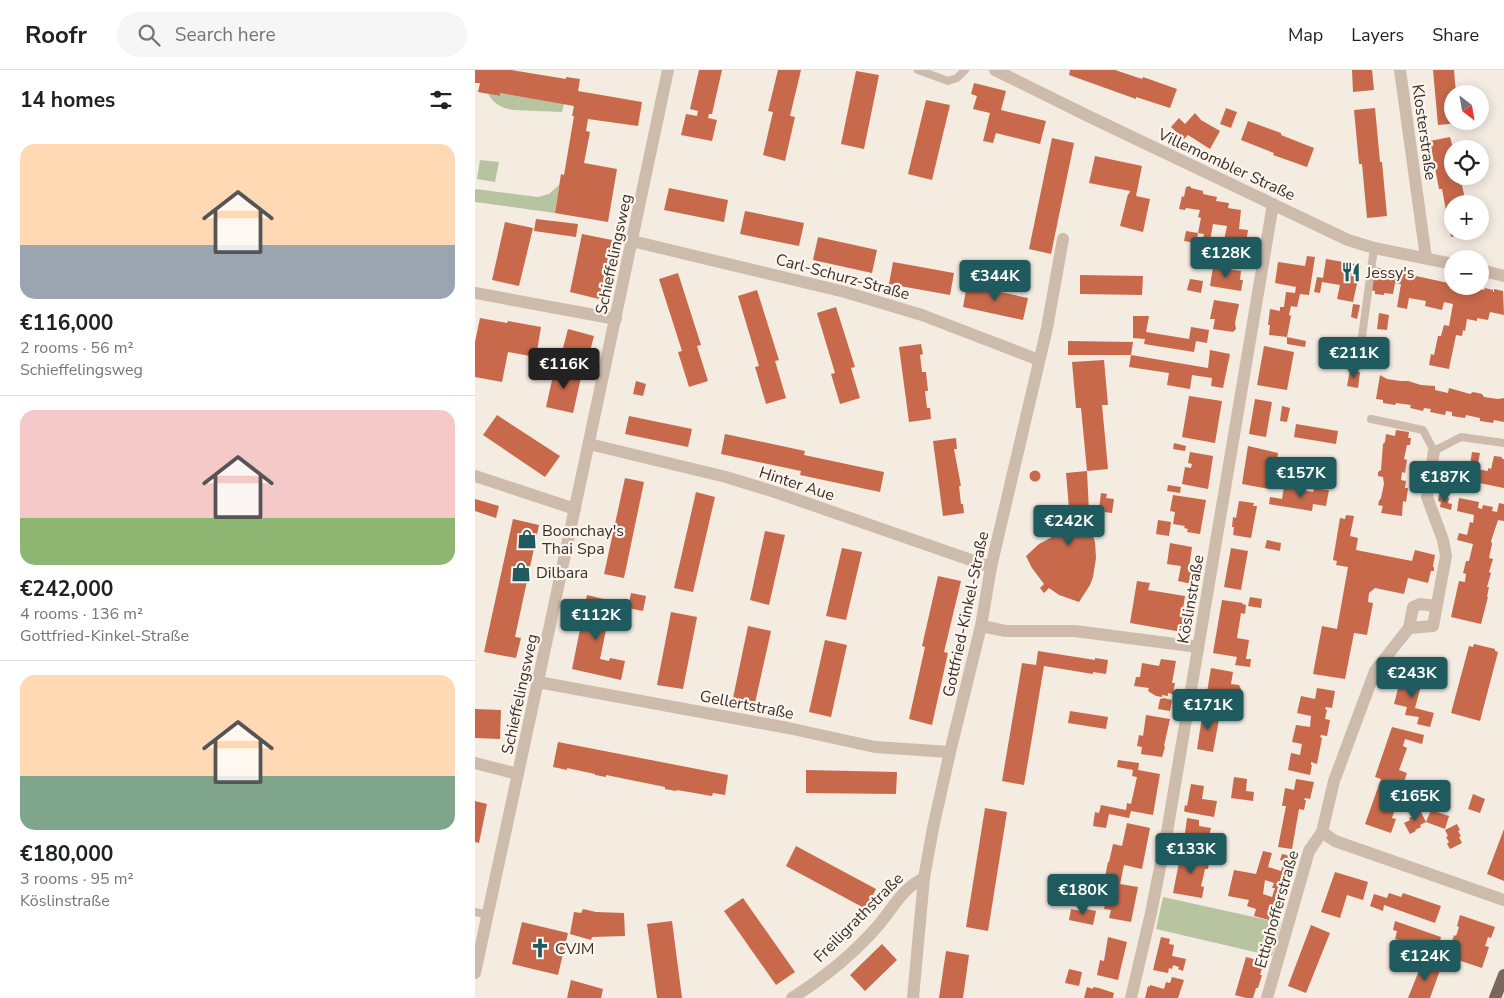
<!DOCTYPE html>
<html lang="en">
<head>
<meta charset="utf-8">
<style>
	:root { --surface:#fff; --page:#f6f6f6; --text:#202124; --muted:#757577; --line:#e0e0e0; --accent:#1f5a5e }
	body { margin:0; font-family:"Nunito Sans",sans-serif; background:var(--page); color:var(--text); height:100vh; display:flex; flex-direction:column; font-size:19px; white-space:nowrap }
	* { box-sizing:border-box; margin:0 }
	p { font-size:16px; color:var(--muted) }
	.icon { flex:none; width:28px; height:28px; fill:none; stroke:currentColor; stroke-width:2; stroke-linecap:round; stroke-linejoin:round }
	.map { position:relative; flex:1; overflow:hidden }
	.details { display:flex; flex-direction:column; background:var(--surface); width:475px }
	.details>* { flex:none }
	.needle { width:32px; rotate:149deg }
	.fabs { position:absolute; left:969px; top:15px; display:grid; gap:10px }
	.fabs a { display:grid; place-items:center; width:45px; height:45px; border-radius:50%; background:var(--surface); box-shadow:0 2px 12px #0003; font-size:25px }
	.price { position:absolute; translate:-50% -42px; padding:0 11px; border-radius:5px; background:var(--accent); color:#fff; font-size:16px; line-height:32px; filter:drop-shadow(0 1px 2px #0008) }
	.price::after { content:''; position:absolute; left:50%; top:30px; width:15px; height:11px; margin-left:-8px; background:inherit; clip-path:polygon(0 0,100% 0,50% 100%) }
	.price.active { background:#222; color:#fff }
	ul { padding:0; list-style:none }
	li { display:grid; align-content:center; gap:10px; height:265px; padding:0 20px }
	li+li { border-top:1px solid var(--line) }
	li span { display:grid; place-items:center; height:155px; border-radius:15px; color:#555 }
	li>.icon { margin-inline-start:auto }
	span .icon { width:90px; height:90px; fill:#fffc; stroke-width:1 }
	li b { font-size:21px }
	h2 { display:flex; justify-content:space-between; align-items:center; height:60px; padding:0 20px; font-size:21px }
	header { display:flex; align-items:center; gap:30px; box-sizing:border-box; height:70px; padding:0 25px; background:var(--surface); border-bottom:1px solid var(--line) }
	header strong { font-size:24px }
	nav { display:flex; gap:28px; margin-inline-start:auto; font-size:18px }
	.search { width:350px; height:45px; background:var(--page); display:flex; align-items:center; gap:12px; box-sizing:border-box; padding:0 18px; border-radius:28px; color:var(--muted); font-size:19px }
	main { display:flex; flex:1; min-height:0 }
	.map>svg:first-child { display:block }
	.green { fill:#b8c4a0 }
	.building { fill:#c8694b; fill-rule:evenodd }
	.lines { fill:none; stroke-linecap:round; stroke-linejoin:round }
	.service { stroke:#cdbbac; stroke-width:8 }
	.minor { stroke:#cdbbac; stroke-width:12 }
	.tertiary { stroke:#cdbbac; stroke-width:12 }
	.primary { stroke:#7d675c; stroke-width:12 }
	.labels { text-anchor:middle; stroke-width:4.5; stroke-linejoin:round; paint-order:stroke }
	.street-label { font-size:16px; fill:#3b302b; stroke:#fbf5ee }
	.poi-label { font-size:16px; fill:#3b302b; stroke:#fbf5ee; text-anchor:start }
</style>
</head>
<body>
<header>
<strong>Roofr</strong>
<div class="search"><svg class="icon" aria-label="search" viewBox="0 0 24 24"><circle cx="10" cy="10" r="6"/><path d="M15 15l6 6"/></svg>Search here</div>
<nav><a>Map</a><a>Layers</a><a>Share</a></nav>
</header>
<main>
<section class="details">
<h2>14 homes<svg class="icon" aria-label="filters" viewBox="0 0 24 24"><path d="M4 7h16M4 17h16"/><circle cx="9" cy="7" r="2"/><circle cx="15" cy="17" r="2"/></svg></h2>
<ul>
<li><span style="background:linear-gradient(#ffd9b3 65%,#9aa5b1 0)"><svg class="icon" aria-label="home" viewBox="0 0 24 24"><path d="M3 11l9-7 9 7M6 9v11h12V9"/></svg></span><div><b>€116,000</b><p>2 rooms · 56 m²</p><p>Schieffelingsweg</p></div></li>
<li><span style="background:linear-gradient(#f6c9c9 70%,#8fb573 0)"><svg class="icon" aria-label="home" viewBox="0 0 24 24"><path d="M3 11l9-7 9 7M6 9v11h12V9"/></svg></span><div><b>€242,000</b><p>4 rooms · 136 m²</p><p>Gottfried-Kinkel-Straße</p></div></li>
<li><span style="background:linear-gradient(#ffd9b3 65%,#7fa58c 0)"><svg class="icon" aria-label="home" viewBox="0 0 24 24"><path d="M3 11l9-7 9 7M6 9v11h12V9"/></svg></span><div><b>€180,000</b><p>3 rooms · 95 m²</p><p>Köslinstraße</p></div></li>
</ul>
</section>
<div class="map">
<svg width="1029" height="928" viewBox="0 0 1029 928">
	<rect width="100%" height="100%" fill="#f4ebe1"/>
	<g class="green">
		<path d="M25,23L89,34L87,42L38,40C26,38 19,34 13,24L24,26Z"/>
		<polygon points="5,90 24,92 20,112 2,109"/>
		<polygon points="84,115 80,143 0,132 0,119 63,127 74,124"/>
		<polygon points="688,827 806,853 797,886 681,859"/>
	</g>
	<g class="building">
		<polygon points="0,0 36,0 91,9 91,7 105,9 103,21 167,32 163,56 113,49 111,61 115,62 109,93 142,99 133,152 80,143 86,104 89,105 99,46 97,46 99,36 25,23 25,26 3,22 5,13 0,13"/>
		<polygon points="224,0 247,0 237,44 234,44 233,48 242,50 237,71 206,65 211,44 222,46 223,41 215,39"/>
		<polygon points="303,0 326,0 315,46 320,47 310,91 288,85 298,42 293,41"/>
		<polygon points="595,0 640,0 667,9 668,7 702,19 695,38 661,27 661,29 594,5"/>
		<polygon points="877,0 897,0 899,20 878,22"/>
		<polygon points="958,0 979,0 981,24 978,24 978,51 984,51 984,53 963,55"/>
		<polygon points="381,1 404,5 389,79 366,74"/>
		<polygon points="499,13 531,21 526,40 571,51 565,74 521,63 518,73 508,71 515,43 498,39 502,26 496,24"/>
		<polygon points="451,30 475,35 457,110 433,104"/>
		<polygon points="751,38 762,42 756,58 745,54"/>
		<polygon points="900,38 905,92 907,92 912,146 892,148 887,94 884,94 879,40"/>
		<polygon points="720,43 726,50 745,61 735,79 713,65 709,69 696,57 704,48 710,54"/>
		<polygon points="773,51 806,63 806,65 839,78 832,97 798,85 799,83 766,70"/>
		<polygon points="975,67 978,78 978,106 983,106 985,115 987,115 991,134 978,134 978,161 999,162 976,167 967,119 964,119 955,71"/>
		<polygon points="577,68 599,73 576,184 554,179"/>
		<polygon points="620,86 667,96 661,126 675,129 668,162 645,156 653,124 654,124 655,121 614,113"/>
		<polygon points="715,116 716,118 728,121 728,124 742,127 741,131 754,133 753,138 766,140 764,159 773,160 770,179 748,175 752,156 738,154 733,182 726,180 729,164 723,163 726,148 723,147 725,140 711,138 710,140 704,139 707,126 709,127 711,117"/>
		<polygon points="194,118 253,130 249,152 189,140"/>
		<polygon points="270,141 329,153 324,176 265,164"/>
		<polygon points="61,149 103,154 101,167 59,161"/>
		<polygon points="30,152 58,158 44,216 17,210"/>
		<polygon points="711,161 723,163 721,173 709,171"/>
		<polygon points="107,164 137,170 124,229 95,222"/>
		<polygon points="343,167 402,180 397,203 338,190"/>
		<polygon points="832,186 840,187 834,225 825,224 822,237 816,236 814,245 816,246 812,267 831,271 830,277 812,274 812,267 794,265 795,255 793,255 795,239 805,241 805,237 809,237 811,222 820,223 821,217 800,213 803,192 830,196"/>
		<polygon points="851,189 886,195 878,232 862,229 865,215 847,212 845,223 839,222 842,207 848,208"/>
		<polygon points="418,192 479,203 475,225 414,214"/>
		<polygon points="738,197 766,201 765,210 768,210 766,221 735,216"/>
		<polygon points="899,197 978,214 978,216 1000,216 1000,218 1009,220 1010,218 1018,220 1018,222 1019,222 1019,219 1028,221 1029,245 1015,242 1013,250 1002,248 1002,251 992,249 990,261 988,260 987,266 981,265 974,299 954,295 956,284 959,285 963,266 966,266 969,255 974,256 978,234 969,232 967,240 950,236 951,231 934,228 932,239 922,237 926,214 920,213 918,224 909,223 909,225 900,224 900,221 895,220"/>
		<polygon points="203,203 226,275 222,276 233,311 214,317 203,282 207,281 184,209"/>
		<polygon points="605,205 668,206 667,225 605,224"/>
		<polygon points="715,209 728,211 726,223 712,220"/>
		<polygon points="492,215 553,228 548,250 488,237"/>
		<polygon points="282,220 304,290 300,291 311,328 291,334 280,297 284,296 263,226"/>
		<polygon points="739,230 764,234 760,253 761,259 758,262 738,259 740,249 735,249"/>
		<polygon points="878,234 885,235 882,249 876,247"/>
		<polygon points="361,237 380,297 376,298 385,328 365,334 356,304 360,303 342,243"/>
		<polygon points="904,243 914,245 912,260 902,259"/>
		<polygon points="658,246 674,246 671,262 714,269 716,257 734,260 732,273 721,271 719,282 669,274 670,269 658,268"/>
		<polygon points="5,248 32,253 33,251 66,257 61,287 33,282 27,312 0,307 0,272"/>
		<polygon points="93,259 119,266 113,289 87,282"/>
		<polygon points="593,271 658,272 656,285 733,298 735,280 755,284 748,318 736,316 737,308 717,305 715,319 692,315 694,303 654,297 656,285 593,285"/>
		<polygon points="446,274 448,284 445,285 447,302 451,302 453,321 450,321 452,338 455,338 456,349 434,352 424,277"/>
		<polygon points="789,276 819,282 812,320 782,315"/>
		<polygon points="629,290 633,335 627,335 633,399 612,401 606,338 601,338 597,292"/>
		<polygon points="80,297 107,303 98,343 71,337"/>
		<polygon points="875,300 885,302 883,318 872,316"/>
		<polygon points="905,305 912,309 925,311 933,311 946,315 960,316 960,320 973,323 974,318 995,324 998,322 1007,324 1009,327 1023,329 1029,328 1029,352 1019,350 1018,353 1005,351 1005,348 991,345 990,348 977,346 977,342 971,341 970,345 955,342 956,339 949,338 948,341 935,338 936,335 928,334 921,333 920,335 908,333 908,330 901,329"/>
		<polygon points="161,311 171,314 168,326 158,324"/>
		<polygon points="714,326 747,331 740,373 707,367"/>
		<polygon points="780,329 797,332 791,367 774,364"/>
		<polygon points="807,336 815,338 812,352 805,351"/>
		<polygon points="22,345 85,386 70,407 8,365"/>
		<polygon points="154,346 217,359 213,377 150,364"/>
		<polygon points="821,354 863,361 861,374 819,367"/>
		<polygon points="921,360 934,362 933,368 936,368 935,375 932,375 929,389 932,390 930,403 927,402 926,410 931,411 930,418 933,418 931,432 928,431 927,446 906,443 908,436 903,435 904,431 906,428 909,414 908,407 903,406 903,402 906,400 908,374 910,372 911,364 920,366"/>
		<polygon points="250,364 330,381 329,385 409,402 405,422 325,405 326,401 246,384"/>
		<polygon points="481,368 482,379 479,379 486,416 484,416 486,434 488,434 489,443 468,446 458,371"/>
		<polygon points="699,373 711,376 710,381 698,379"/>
		<polygon points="773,376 803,383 801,398 798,397 794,419 767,414"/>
		<polygon points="715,382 738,386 733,419 707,414 710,397 716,398 717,394 713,393"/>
		<polygon points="997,382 1005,383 1002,399 1013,401 1013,398 1016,399 1019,386 1027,387 1027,389 1029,389 1029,418 979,408 978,413 971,412 973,402 980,403 982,396 991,397 992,394 995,395"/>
		<circle cx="560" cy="406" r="5.5"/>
		<polygon points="612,401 615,462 617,463 620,472 621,488 618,507 615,515 604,532 584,525 574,518 569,523 565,518 569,514 557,498 551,486 564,474 577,467 575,460 581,458 584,464 596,462 591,403"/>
		<polygon points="150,408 169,412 149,508 129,504"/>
		<polygon points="693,415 706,417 705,423 692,421"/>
		<polygon points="809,417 838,422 839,418 854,420 851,436 838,434 837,441 794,434 795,427 807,429"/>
		<polygon points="221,422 240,427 218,522 199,518"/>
		<polygon points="626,423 632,424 631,428 639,429 637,443 629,442 630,439 624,439"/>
		<polygon points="698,425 731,430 725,464 712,462 713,459 709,458 710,456 698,454 700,442 695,441"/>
		<polygon points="964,425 974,428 973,433 977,434 976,440 965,437 966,432 963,431"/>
		<polygon points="984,428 1004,432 1003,438 1007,439 1008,435 1018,437 1017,441 1022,442 1024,433 1029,434 1029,451 1023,450 1016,471 1017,474 1014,488 1018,489 1014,502 1016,503 1012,517 1014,517 1012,527 1013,527 1006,554 976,547 984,511 990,512 991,504 988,503 991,491 994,491 998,474 982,470 984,463 992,465 995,452 998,453 999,445 982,441"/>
		<polygon points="0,429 24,436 21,448 0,441"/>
		<polygon points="764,431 779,433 778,436 782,436 776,468 758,465 759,457 757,457 758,447 761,448"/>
		<polygon points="871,445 879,446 875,466 883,468 881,480 937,491 940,480 960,485 958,496 959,498 959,501 956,501 953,513 933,508 929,524 900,518 894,523 893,532 898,533 892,565 879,563 870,609 838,604 847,556 862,559 873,497 861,495 862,491 858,490 865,448 870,449"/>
		<polygon points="38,449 64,455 40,567 46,568 41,588 9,582"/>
		<polygon points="683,450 696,452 694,466 681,464"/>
		<polygon points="290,461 310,465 294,535 275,530"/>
		<polygon points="792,470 806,473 805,481 790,478"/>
		<polygon points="695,473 717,477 714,498 719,499 717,514 703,511 706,496 692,494"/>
		<polygon points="367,478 387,482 371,550 351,546"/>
		<polygon points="756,478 773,481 766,520 749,517"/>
		<polygon points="463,506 486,511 469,582 473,583 457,655 434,649 450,577 447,576"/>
		<polygon points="662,511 675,513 673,520 710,526 708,539 711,539 707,562 655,553"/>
		<polygon points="156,523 171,526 168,541 153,538"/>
		<polygon points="112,525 137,531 125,589 134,591 135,588 150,591 146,610 97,599"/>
		<polygon points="775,527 787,529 786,538 773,536"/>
		<polygon points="747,530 768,533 767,534 771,535 770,544 766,543 762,568 774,570 771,589 776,589 775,597 760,595 762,587 738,583"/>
		<polygon points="196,542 222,547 208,619 182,615"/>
		<polygon points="273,556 296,561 280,633 258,628"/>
		<polygon points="350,570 372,575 356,647 334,642"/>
		<polygon points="999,574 1020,579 1020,581 1023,582 1005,651 976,643 994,576 998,577"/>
		<polygon points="563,581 620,590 620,588 633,590 631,604 618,602 618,604 569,596 549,715 527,711 547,593 561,595"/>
		<polygon points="686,589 701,591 697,613 700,613 698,624 693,623 693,626 687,625 687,627 681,626 673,621 674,618 659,616 661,607 665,607 667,593 684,596"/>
		<polygon points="736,598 758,602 756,614 764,615 766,619 764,630 761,633 750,631 749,638 730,634"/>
		<polygon points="927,603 948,608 940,638 959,643 955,657 942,654 944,647 930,645 932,637 919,634"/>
		<polygon points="842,618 860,621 857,638 851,637 850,639 852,640 850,649 855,650 852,666 846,665 845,667 847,668 842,694 836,692 836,695 837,695 835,705 813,700 816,683 825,685 827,674 817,672 821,655 835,657 836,646 822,643 826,626 840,629"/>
		<polygon points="689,628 697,630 695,641 683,639 685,629"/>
		<polygon points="0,639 26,640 25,669 0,668"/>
		<polygon points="595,641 633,647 631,659 593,653"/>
		<polygon points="728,641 745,644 738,682 722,679"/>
		<polygon points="671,645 695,649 689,676 690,677 687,687 666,684 667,677 662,676 664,665 668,666"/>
		<polygon points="917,657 949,665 947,674 930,669 928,676 932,678 924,700 932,703 917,748 921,749 916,763 890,754 906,709 900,707"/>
		<polygon points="83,672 253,705 250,725 238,723 237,726 202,720 201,721 190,719 190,717 131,705 131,707 120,705 120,704 92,698 92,700 78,697"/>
		<polygon points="643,690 664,693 663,700 685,704 678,745 656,741 654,748 634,744 631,758 618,756 620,742 624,743 626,735 651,740 652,733 656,734 662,707 657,706 658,700 642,697"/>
		<polygon points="331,700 422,702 421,724 331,723"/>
		<polygon points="759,707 772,709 771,721 779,722 778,731 756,728"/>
		<polygon points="821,709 839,712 835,729 830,728 829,730 831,730 829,740 824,739 817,779 803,777 811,736 807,736 810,718 819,720"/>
		<polygon points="716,714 729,716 727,729 742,731 739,747 711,742 709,741 710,735 712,736"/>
		<polygon points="998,724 1010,729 1005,743 993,739"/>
		<polygon points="0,731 12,734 4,773 0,772"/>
		<polygon points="510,738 532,742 513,861 491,857"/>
		<polygon points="945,740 951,752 945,755 946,757 940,760 941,761 935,764 929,753 935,750 934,748 940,745 939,743"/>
		<polygon points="956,740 974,746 970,759 951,752"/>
		<polygon points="712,748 724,750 724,756 736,758 732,775 709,771"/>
		<polygon points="652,753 675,758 667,799 649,795 645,814 663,817 656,852 634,848 636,840 629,839 635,813 629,812 633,792 634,792 638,774 647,776"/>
		<polygon points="982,754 985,760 983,761 986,766 984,767 987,773 975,779 972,774 974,772 971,767 973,766 970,760"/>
		<polygon points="1029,759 1029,811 1012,804"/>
		<polygon points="321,776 401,819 391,839 311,796"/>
		<path d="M788,781L797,783L793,797L806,801L809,791L805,790L807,784L820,787L804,845L796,843L794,850L779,846L781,839L772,836L774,830L753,826L759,800L781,804ZM790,810L799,813L797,818H800L797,827L788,824Z"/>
		<polygon points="706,782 735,789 733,799 730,799 728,808 726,816 729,817 727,828 698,823"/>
		<polygon points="860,802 893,812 888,830 872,825 865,848 846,842"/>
		<polygon points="914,823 926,827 928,823 966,836 960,853 909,835 908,841 895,836 899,824 912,828"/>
		<polygon points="268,828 320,902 301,915 249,841"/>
		<polygon points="607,838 621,841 618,855 594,850 596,839 606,841"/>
		<polygon points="108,839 121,842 149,843 150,866 117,867 116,870 95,864 99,842 106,843"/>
		<polygon points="985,845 1020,857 1016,868 1013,867 1010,876 1014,877 1007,898 920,869 922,861 918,860 920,851 966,867 965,871 976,875 979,865 981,866 984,857 982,856"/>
		<polygon points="197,851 207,928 182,928 172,854"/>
		<polygon points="47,852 93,863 83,905 37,894"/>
		<polygon points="836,855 855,863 831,923 813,916"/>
		<polygon points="633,867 652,872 643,910 622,905 625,890 629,891"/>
		<polygon points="686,867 695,869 694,874 699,875 697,886 711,889 708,901 703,899 704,897 698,895 697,899 694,898 693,903 678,900"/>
		<polygon points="407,874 422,890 390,921 375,905"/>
		<polygon points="471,881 494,885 488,928 464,928"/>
		<polygon points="771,887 786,891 788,895 785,905 787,905 783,918 781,918 778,928 771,928 760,925"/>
		<polygon points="947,893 965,900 955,928 933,928"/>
		<polygon points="594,899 607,902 604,916 590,913"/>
		<polygon points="697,907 709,910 703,928 670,928 673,916 675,917 675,915 689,919 691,912 695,913"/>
		<polygon points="96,910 128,919 126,928 92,928"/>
		<polygon points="612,917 618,919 618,917 624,918 639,923 638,928 609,928"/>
	</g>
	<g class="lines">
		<g class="service">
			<polyline points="443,0 473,11 482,8 490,0"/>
			<polyline points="886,274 899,178"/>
			<polyline points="896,349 948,360 959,381 986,367 1029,373"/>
			<polyline points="0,842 13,845"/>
		</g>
		<g class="minor">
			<polyline points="925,0 951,188"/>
			<polyline points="157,171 370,222 447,245 564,290"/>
			<polyline points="0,223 141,249"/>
			<polyline points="114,374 251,407 300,422 516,497"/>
			<polyline points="0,406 100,439"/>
			<polyline points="506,556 531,561 600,561 723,577"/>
			<polyline points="934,558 938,537 945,534 961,536"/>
			<polyline points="63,612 313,658 400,677 475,682"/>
			<polyline points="0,693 43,704"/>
			<polyline points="847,762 860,771 1029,830"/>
			<path d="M317,928C347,909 377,885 401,858C418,839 425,820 449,808"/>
			<polyline points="438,928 449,808 458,758 475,682 506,556 516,497 572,258 588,169"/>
			<polyline points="656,928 676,843 692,762 798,134"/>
			<polyline points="792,928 834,781 847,762 859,711 900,601 934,558 958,556 971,486 968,470 952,427 959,381"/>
		</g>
		<g class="tertiary">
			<polyline points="520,0 613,46 873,170 899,178 978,194"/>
			<polyline points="1005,200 1029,206"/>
			<polyline points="0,903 75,555 193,0"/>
		</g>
		<polyline class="primary" points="1020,928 1029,905"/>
	</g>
	<defs>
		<symbol id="restaurant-bare" viewBox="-9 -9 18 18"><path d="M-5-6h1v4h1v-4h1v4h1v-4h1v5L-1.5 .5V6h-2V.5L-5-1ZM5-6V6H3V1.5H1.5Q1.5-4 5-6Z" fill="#1f5a5e" stroke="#fbf5ee" stroke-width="2.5" paint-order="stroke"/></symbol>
		<symbol id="shop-bare" viewBox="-9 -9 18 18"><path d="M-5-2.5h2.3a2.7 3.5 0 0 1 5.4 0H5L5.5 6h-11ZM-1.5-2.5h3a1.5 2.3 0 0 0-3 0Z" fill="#1f5a5e" stroke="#fbf5ee" stroke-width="2.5" paint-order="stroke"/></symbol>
		<symbol id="church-bare" viewBox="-9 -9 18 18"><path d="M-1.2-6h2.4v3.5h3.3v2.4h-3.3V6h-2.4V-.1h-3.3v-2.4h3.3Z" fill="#1f5a5e" stroke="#fbf5ee" stroke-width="2.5" paint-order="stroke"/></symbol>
	</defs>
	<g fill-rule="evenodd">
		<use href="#restaurant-bare" x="862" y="188" width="28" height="28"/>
		<use href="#shop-bare" x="38" y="455" width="28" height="28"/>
		<use href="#shop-bare" x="32" y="488" width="28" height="28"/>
		<use href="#church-bare" x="51" y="864" width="28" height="28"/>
	</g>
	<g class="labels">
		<g class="street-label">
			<text transform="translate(950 62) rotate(82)" y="6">Klosterstraße</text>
			<text transform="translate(752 94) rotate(25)" y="6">Villemombler Straße</text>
			<text transform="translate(138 184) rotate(-78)" y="6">Schieffelingsweg</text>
			<text transform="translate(368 206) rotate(15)" y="6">Carl-Schurz-Straße</text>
			<text transform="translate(322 413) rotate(18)" y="6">Hinter Aue</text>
			<text transform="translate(715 529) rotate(-80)" y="6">Köslinstraße</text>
			<text transform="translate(490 544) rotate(-78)" y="6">Gottfried-Kinkel-Straße</text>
			<text transform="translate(44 624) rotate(-78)" y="6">Schieffelingsweg</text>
			<text transform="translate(272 634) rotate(11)" y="6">Gellertstraße</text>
			<text transform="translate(801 839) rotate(-74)" y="6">Ettighofferstraße</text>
			<text transform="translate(383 847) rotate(-45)" y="6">Freiligrathstraße</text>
		</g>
		<g class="poi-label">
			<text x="891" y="208">Jessy's</text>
			<text x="67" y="466">Boonchay's<tspan x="67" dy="18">Thai Spa</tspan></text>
			<text x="61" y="508">Dilbara</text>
			<text x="80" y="884">CVJM</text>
		</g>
	</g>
</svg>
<div class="fabs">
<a><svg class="needle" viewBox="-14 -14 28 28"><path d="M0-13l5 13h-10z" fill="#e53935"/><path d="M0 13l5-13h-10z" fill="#757577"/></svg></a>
<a><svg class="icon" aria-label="locate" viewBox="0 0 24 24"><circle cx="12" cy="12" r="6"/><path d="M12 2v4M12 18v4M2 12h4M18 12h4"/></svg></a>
<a>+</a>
<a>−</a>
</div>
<b class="price" style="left:751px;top:209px">€128K</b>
<b class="price" style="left:520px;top:232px">€344K</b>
<b class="price" style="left:879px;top:309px">€211K</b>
<b class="price active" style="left:89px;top:320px">€116K</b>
<b class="price" style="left:826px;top:429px">€157K</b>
<b class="price" style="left:970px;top:433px">€187K</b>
<b class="price" style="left:594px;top:477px">€242K</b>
<b class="price" style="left:121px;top:571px">€112K</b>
<b class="price" style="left:937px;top:629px">€243K</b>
<b class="price" style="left:733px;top:661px">€171K</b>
<b class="price" style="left:940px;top:752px">€165K</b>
<b class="price" style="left:716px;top:805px">€133K</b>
<b class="price" style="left:608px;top:846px">€180K</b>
<b class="price" style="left:950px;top:912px">€124K</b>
</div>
</main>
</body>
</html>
